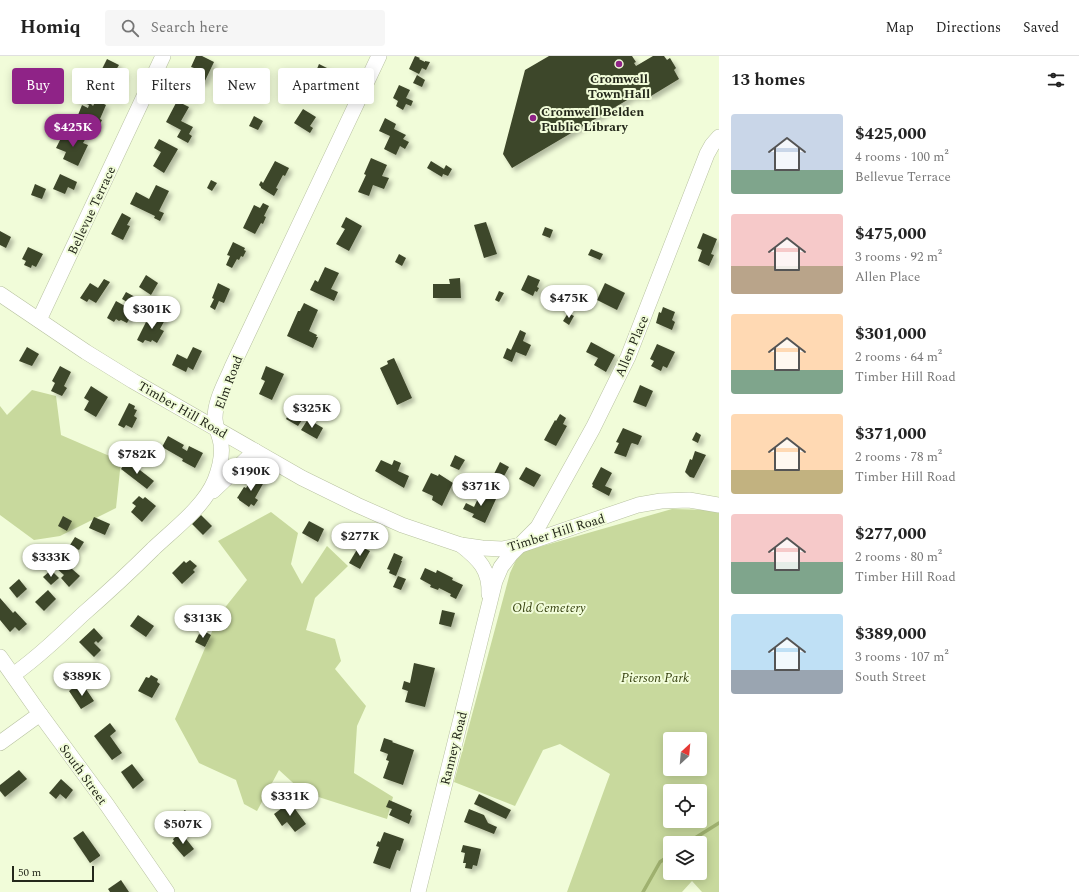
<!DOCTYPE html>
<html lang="en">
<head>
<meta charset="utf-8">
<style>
	:root { --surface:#fff; --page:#f6f6f6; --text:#222; --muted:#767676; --line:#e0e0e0; --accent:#8f2387 }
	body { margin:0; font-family:Spectral,serif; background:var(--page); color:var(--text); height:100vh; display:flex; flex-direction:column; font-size:15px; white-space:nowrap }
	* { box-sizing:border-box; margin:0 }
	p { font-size:13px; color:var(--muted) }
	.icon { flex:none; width:22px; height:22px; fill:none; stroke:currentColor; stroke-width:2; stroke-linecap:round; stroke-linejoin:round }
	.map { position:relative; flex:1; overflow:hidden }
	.sheet { display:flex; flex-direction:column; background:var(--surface); width:360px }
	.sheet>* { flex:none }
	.hud { position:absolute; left:12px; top:12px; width:380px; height:36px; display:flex; gap:8px }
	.needle { width:26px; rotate:26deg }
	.controls { position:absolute; left:663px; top:676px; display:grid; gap:8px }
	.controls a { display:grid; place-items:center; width:44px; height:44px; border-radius:4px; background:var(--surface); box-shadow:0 2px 10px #0003; font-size:20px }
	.scale { position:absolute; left:12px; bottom:10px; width:82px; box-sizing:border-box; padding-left:4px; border:2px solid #24281b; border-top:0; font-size:11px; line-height:14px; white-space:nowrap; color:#24281b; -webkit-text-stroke:3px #f1fcd9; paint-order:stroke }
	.price { position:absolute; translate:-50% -34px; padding:0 9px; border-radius:14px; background:#fff; color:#222; font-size:13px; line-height:26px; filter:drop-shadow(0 1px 2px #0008) }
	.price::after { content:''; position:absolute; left:50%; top:24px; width:12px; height:9px; margin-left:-6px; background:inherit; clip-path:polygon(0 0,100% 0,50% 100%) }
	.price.selected { background:var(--accent); color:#fff }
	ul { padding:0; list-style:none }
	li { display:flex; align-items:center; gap:12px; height:100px; padding:0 12px }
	li span { display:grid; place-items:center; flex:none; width:112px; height:80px; border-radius:4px; color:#555 }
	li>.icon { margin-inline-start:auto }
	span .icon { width:48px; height:48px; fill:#fffc; stroke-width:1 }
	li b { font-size:17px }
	h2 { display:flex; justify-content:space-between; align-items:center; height:48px; padding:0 12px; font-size:17px }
	.tag { padding:0 14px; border-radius:4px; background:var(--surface); box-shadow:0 2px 10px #0003; font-size:14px; line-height:36px }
	.tag.selected { background:var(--accent); color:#fff }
	header { display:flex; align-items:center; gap:24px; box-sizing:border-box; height:56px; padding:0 20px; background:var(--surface); border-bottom:1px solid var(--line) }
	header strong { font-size:19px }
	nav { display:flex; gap:22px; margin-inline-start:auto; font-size:14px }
	.search { width:280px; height:36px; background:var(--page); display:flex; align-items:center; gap:10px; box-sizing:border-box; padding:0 14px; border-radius:4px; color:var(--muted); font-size:15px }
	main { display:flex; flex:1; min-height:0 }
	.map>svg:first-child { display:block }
	.green { fill:#c8d99d; fill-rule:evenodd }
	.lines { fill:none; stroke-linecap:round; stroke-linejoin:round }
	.stream { stroke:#9fb16f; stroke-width:3.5 }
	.building { fill:#3e462a; filter:url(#shadow) }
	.minor-casing { stroke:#b8c2a1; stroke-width:16 }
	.minor { stroke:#fff; stroke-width:15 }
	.poi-dot { fill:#8f2387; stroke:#f1fcd9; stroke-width:1.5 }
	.labels { text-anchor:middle; stroke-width:4; stroke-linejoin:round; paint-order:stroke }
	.poi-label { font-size:13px; font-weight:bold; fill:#24281b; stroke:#f1fcd9 }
	.street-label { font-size:13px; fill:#24281b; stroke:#f1fcd9 }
	.park-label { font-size:13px; font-style:italic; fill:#35400e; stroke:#f1fcd9 }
</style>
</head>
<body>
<header>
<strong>Homiq</strong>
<div class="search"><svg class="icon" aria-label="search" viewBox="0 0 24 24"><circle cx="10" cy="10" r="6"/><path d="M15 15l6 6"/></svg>Search here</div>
<nav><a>Map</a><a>Directions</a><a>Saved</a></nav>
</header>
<main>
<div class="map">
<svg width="719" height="836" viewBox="0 0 719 836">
	<defs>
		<filter id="shadow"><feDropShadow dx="3.5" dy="3.5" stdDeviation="2" flood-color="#0004"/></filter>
	</defs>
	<rect width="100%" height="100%" fill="#f1fcd9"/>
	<g class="green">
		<polygon points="32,334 56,340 61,379 121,405 116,452 60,480 34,484 0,459 0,350 7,359"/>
		<path d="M672,453L710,454L719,456V836H702L692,825L682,836H567L610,718L560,688L543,694L515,750L454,726L510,517L516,504L525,495ZM670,683H700V713H670ZM670,735H700V765H670ZM670,787H700V817H670Z"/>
		<polygon points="271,456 298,477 291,508 302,528 327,490 348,510 315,542 306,574 335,583 341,605 335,613 366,650 357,670 354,717 393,741 387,763 303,736 279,714 257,755 244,748 236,724 199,707 175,663 219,559 247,524 218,485"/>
	</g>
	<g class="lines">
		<g class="stream">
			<polyline points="687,787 719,767"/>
			<polyline points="643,836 660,806 670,799"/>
		</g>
	</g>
	<g class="building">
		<polygon points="196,0 202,0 214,6 204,27 199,25 194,36 184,30 188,23 190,24 191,21 190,20 194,12 191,11"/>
		<polygon points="415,0 420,2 419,3 425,6 425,5 430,6 426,14 422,12 419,18 409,13"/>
		<polygon points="549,0 632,0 636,6 634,7 636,10 653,0 664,0 667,4 670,2 676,12 674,14 679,23 651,40 650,38 643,42 641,39 635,42 634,40 512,112 503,98 525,14"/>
		<polygon points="107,3 119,9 116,14 124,18 113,38 98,31 104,21 99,19"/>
		<polygon points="319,8 335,16 327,34 311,27"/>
		<polygon points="417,19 425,24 422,31 413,27"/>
		<polygon points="399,29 410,34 406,42 413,45 411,50 406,48 403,54 396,50 398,45 393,42"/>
		<polygon points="79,35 94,42 91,48 93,50 96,44 106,49 100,63 102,64 96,76 80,69 83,61 78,59 82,49 88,52 89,49 75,43"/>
		<polygon points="177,45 189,51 181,65 193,71 189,78 192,80 188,87 177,81 181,74 166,66"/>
		<polygon points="303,53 316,61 310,70 313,72 310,77 294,67"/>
		<polygon points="254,60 263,65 258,74 249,70"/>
		<polygon points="385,62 396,68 394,73 406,79 403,83 409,86 405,93 400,90 396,99 384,93 390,80 379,75"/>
		<polygon points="70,75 86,82 83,87 88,89 78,110 63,103 66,96 56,92 63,78 67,80"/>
		<polygon points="159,83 178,93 164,117 153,110 161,96 154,92"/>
		<polygon points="371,102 387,109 382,120 389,122 384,133 373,129 369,140 358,136 366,119 364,118"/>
		<polygon points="275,105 289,112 285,120 283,119 276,132 278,133 274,140 261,132 261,131 259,129 261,125 263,127"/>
		<polygon points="431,105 444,113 446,109 452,113 448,120 443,118 442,121 427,112"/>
		<polygon points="60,118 77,126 74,134 68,131 65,138 53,133"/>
		<polygon points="211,124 217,127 212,135 207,132"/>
		<polygon points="35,128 46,133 42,143 31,139"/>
		<polygon points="156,129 169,135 159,155 164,157 160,165 154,162 155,160 130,148 136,136 149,143"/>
		<polygon points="263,147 269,150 264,160 266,161 263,168 261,167 255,178 243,172 254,149 260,152"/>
		<polygon points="122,157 131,162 127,169 130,170 123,184 111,178"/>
		<polygon points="346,161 362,170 349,195 336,188 345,173 341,171"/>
		<polygon points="486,166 497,198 484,202 474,169"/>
		<polygon points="545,171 553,174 550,182 542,179"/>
		<polygon points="0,175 11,181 6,192 0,189"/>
		<polygon points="703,177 717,183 711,198 714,199 709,210 698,205 702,194 697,192"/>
		<polygon points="233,186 245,192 244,194 246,195 243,201 241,200 239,204 237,203 232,212 226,209 230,200 227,199"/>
		<polygon points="28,191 43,198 36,211 32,209 31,212 24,209 26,205 22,203"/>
		<polygon points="591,193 603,198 600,204 588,199"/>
		<polygon points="399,198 406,202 402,210 395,206"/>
		<polygon points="325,211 339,217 331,233 338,236 334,245 310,234 315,224 318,226"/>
		<polygon points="146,219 158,227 151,239 139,231"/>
		<polygon points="528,219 540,224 537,231 539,232 537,236 535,235 533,240 521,234"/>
		<polygon points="460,222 461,242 433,242 433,228 450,228 449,223"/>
		<polygon points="104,223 110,226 96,247 89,243 87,246 80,242 90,227 98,232"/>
		<polygon points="218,227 230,233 224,247 219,245 215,254 210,251 214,243 212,242"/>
		<polygon points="605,227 625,237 617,254 597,244"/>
		<polygon points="499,235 504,237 499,246 495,244"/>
		<polygon points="126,236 137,242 133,249 131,248 129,252 134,254 127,267 121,264 119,265 116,263 114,266 107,262 116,245 125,250 127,246 122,243"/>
		<polygon points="304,247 318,254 309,275 317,279 316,281 318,281 313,292 287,280 298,255 300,255"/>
		<polygon points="663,251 675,256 672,264 675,266 672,274 656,267 659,256 661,257"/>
		<polygon points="155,257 166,262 160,273 164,275 157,287 152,284 151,286 145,284 143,287 137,284 146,266 154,270 157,266 152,263"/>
		<polygon points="568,257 574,260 569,269 563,265"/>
		<polygon points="520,274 526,277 523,285 531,289 526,300 516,296 512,306 503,302 507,292 511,294"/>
		<polygon points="591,286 615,299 606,316 594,309 598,302 586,296"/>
		<polygon points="657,288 675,296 667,312 663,310 661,315 651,310 654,305 650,303"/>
		<polygon points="27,291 39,298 32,310 19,305"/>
		<polygon points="193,291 202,295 193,314 188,311 186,316 172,309 177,298 187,303"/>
		<polygon points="394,302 412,342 397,349 380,312 388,308 387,305"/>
		<polygon points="60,310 71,316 64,330 67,332 62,340 51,335 55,327 52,325"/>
		<polygon points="266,310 284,318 272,344 259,338 265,325 261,323"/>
		<polygon points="640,329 653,335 646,351 633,346"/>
		<polygon points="91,330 108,341 96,361 84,354 89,345 84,342"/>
		<polygon points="129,347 135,350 134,353 137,354 134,360 137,362 132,372 126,369 124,372 118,369"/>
		<polygon points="291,354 304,361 298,370 286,363"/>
		<polygon points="560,358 566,362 563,368 567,370 556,390 544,384 555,364 556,365"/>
		<polygon points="308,363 323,372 317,383 301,374"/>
		<polygon points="623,372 642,380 638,389 632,387 631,388 626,401 614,397 619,387 616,386"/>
		<polygon points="696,376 701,379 698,387 692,384"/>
		<polygon points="168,380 184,389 182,392 187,395 189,390 203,397 195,412 182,405 183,403 162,391"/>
		<polygon points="695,395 706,399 694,422 690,421 685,416 690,403 692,404"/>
		<polygon points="455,399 465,404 459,414 450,410"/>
		<polygon points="127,404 154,425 147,433 121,413"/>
		<polygon points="381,404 392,409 394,404 401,407 398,415 409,420 404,432 375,415"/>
		<polygon points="500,406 509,411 503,422 494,418"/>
		<polygon points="526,411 541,419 534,431 519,423"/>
		<polygon points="601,411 612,417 605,430 612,433 609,440 592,431 593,429 592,428"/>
		<polygon points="431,417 438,420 439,418 453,427 442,450 432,444 433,440 422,435"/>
		<polygon points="254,420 264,426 255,442 258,444 254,450 251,448 249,451 239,444 239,443 237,442 244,431 246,432"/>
		<polygon points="481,436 496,443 485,467 472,461 474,458 463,453 466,447 474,451"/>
		<polygon points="139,440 143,443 145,441 156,450 142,466 131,456 136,450 132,447"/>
		<polygon points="201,459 212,470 203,479 192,468"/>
		<polygon points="63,460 72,465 67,475 58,470"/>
		<polygon points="94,461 110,468 105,479 89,472"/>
		<polygon points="309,465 324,473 318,486 302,477"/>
		<polygon points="75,481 84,486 79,494 70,489"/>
		<polygon points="359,490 370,495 360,513 349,507"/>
		<polygon points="394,497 403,501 401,505 402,505 396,520 389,517 390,514 387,513"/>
		<polygon points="190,504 197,510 193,514 195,516 182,528 172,517 184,505 186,507"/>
		<polygon points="62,506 70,513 71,512 80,520 69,531 61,522 64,519 56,512"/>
		<polygon points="425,512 436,517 437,514 453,522 452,524 463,529 456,543 450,540 451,538 439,532 438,534 430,531 431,529 420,523"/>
		<polygon points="51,514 59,522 51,529 43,521"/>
		<polygon points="398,520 406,523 401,534 393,531"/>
		<polygon points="19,523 27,533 17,542 9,532"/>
		<polygon points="48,534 56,543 44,555 35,546"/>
		<polygon points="0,542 13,557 15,555 27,568 19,575 15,571 10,576 0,564"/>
		<polygon points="442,554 455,557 451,571 439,568"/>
		<polygon points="138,559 154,570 146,581 130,570"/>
		<polygon points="94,572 103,582 98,587 96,585 94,587 101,594 94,601 79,586"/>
		<polygon points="204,575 211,579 205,591 195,586 199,578 201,579"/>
		<polygon points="414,607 435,612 425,651 405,646 408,635 402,633 404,625 410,627"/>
		<polygon points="151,619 158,623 157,626 160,628 152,642 138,635 146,621 149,622"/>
		<polygon points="76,630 78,634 84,630 94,645 81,653 69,635"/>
		<polygon points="110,667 116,675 110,680 122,697 112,704 94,680"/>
		<polygon points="384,682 393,685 392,686 414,694 403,729 383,722 389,705 386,704 388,698 380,695"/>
		<polygon points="132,708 144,724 133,733 121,716"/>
		<polygon points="19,714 27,723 5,741 0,735 0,729"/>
		<polygon points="61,723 73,734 66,743 60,738 56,743 49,737"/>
		<polygon points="479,738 511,754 506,763 474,748"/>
		<polygon points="389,744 412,754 410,759 412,760 409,768 389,759 392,753 386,751"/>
		<polygon points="290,746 306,768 295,776 287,766 282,770 274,758"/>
		<polygon points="469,753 484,759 488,767 497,771 494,778 464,766"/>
		<polygon points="185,754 192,763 181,771 174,762"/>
		<polygon points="83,775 100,799 100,800 90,807 73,782"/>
		<polygon points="182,776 184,778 183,779 194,793 184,801 172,787 174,785 173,783"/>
		<polygon points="384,776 404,783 400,795 397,794 390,813 373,807 379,791 376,790 378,785 380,786"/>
		<polygon points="463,789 481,793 477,810 473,809 472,813 465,812 466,807 463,807 465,797 461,796"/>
		<polygon points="121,824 129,836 110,836 108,833"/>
	</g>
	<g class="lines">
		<defs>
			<g id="minor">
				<polyline points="0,238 86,296 133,325 302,422 357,449 402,469 461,489 482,492 502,493 521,489 638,449 661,445 689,444 719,449"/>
				<polyline points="39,264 163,0"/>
				<polyline points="213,435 255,395"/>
				<path d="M461,489C479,503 490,514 489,538"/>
				<polyline points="0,601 40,658 107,749 167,836"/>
				<path d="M13,619C38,601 60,580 82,559C106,538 130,516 153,493C174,473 204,451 215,424C220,411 224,397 220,383C218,376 215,369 215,362C215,344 226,326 232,311L379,0"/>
				<polyline points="0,687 40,658"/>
				<polyline points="418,836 495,525 501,511 511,498 538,471 593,372 628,301 707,98 712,89 719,81"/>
			</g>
		</defs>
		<use href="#minor" class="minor-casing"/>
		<use href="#minor" class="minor"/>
	</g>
	<g class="poi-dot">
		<circle cx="619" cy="8" r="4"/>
		<circle cx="533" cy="62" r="4"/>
	</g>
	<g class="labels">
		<g class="poi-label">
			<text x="619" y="27">Cromwell<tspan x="619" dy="15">Town Hall</tspan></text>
			<text x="541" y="60" text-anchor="start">Cromwell Belden<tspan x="541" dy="15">Public Library</tspan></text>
		</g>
		<g class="street-label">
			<text transform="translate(91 154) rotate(-65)" y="5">Bellevue Terrace</text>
			<text transform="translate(631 290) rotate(-67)" y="5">Allen Place</text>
			<text transform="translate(228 326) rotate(-69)" y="5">Elm Road</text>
			<text transform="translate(183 353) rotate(30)" y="5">Timber Hill Road</text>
			<text transform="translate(556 476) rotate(-17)" y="5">Timber Hill Road</text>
			<text transform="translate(453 692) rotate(-76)" y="5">Ranney Road</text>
			<text transform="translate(84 718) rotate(54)" y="5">South Street</text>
		</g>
		<g class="park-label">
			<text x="549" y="556">Old Cemetery</text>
			<text x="655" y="626">Pierson Park</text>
		</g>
	</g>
</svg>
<div class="controls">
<a><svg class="needle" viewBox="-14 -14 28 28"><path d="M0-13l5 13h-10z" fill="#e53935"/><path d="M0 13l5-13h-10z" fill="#767676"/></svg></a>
<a><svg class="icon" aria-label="locate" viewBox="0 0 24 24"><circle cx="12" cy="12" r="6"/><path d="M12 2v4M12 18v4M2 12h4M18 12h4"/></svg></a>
<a><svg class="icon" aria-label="layers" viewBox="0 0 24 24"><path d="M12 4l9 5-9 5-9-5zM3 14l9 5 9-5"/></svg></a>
</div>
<div class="scale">50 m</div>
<b class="price selected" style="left:73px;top:92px">$425K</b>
<b class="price" style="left:569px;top:263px">$475K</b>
<b class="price" style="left:152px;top:274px">$301K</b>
<b class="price" style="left:312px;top:373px">$325K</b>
<b class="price" style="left:137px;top:419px">$782K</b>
<b class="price" style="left:251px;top:436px">$190K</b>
<b class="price" style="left:481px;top:451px">$371K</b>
<b class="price" style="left:360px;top:501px">$277K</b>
<b class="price" style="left:51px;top:522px">$333K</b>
<b class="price" style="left:203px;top:583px">$313K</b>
<b class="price" style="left:82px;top:641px">$389K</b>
<b class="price" style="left:290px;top:761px">$331K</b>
<b class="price" style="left:183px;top:789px">$507K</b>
<div class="hud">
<a class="tag selected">Buy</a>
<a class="tag">Rent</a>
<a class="tag">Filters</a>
<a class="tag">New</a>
<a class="tag">Apartment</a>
</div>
</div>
<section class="sheet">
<h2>13 homes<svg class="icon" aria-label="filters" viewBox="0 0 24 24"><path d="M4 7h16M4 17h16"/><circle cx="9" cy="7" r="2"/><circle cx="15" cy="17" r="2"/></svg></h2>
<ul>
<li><span style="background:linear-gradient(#c9d6e8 70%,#7fa58c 0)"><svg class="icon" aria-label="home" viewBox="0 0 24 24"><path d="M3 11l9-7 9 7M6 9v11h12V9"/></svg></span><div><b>$425,000</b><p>4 rooms · 100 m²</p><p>Bellevue Terrace</p></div></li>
<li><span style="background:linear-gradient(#f6c9c9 65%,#b9a48a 0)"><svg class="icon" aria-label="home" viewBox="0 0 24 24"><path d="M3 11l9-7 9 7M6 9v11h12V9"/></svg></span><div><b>$475,000</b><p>3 rooms · 92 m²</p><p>Allen Place</p></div></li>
<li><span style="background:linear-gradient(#ffd9b3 70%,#7fa58c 0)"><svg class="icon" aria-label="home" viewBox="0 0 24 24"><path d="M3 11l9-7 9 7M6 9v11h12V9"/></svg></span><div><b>$301,000</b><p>2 rooms · 64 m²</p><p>Timber Hill Road</p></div></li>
<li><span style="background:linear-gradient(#ffd9b3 70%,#c2b280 0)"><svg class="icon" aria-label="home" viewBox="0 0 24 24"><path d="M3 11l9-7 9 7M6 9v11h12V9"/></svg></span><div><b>$371,000</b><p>2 rooms · 78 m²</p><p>Timber Hill Road</p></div></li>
<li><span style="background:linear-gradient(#f6c9c9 60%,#7fa58c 0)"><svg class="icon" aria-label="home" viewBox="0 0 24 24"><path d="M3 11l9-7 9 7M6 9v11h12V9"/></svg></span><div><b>$277,000</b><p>2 rooms · 80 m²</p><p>Timber Hill Road</p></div></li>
<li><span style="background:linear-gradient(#bfe0f5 70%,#9aa5b1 0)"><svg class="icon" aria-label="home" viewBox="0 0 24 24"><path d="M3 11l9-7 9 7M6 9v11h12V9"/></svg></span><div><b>$389,000</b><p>3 rooms · 107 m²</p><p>South Street</p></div></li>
</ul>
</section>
</main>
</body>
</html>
